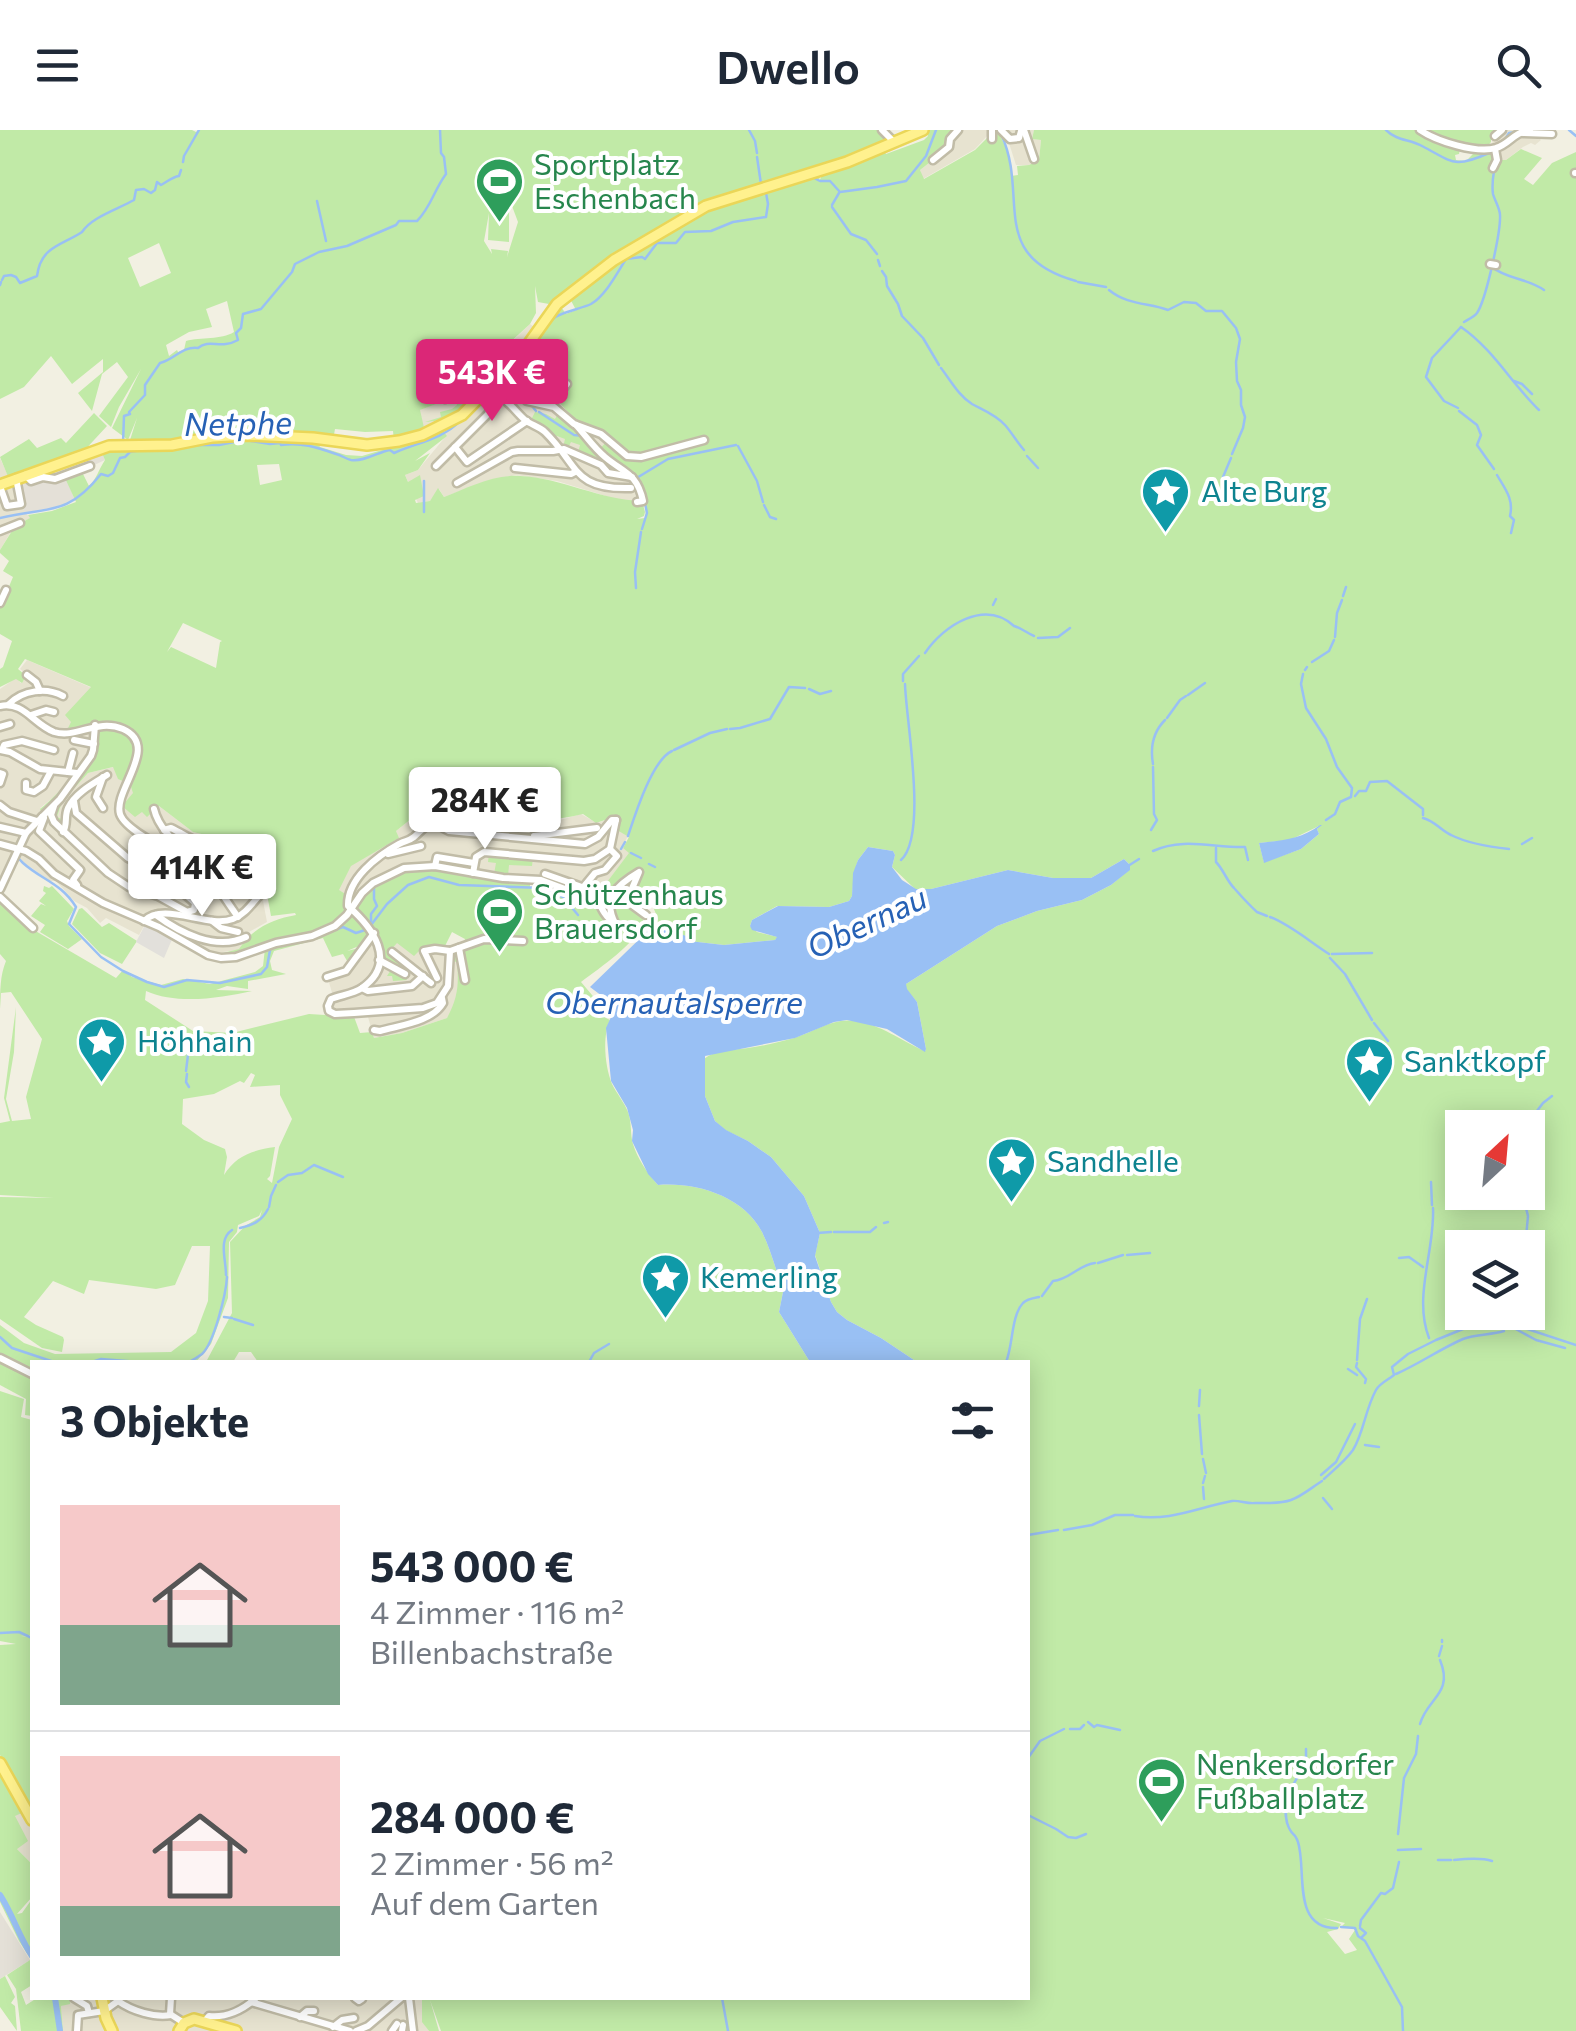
<!DOCTYPE html>
<html lang="de">
<head>
<meta charset="utf-8">
<style>
	:root { --surface:#fff; --page:#f6f6f7; --text:#1f2937; --muted:#747a83; --line:#e0e1e3; --accent:#db2777 }
	body { margin:0; font-family:Commissioner,sans-serif; background:var(--page); color:var(--text); height:100vh; display:flex; flex-direction:column; font-size:38px; white-space:nowrap }
	* { box-sizing:border-box; margin:0 }
	p { font-size:32px; color:var(--muted) }
	.icon { flex:none; width:55px; height:55px; fill:none; stroke:currentColor; stroke-width:2; stroke-linecap:round; stroke-linejoin:round }
	.map { position:relative; flex:1; overflow:hidden }
	.panel { position:absolute; left:30px; top:1230px; width:1000px; height:640px; display:flex; flex-direction:column; background:var(--surface); border-radius:0px; box-shadow:0 5px 25px #0003 }
	.panel>* { flex:none }
	.needle { width:65px; rotate:26deg }
	.fabs { position:absolute; left:1445px; top:980px; display:grid; gap:20px }
	.fabs a { display:grid; place-items:center; width:100px; height:100px; border-radius:0px; background:var(--surface); box-shadow:0 5px 25px #0003; font-size:50px }
	.price { position:absolute; translate:-50% -85px; padding:0 22px; border-radius:10px; background:#fff; color:#222; font-size:32px; line-height:65px; filter:drop-shadow(0 2px 5px #0008) }
	.price::after { content:''; position:absolute; left:50%; top:60px; width:30px; height:22px; margin-left:-15px; background:inherit; clip-path:polygon(0 0,100% 0,50% 100%) }
	.price.current { background:var(--accent); color:#fff }
	ul { padding:0; list-style:none }
	li { display:flex; align-items:center; gap:30px; height:250px; padding:0 30px }
	li+li { border-top:2px solid var(--line) }
	li span { display:grid; place-items:center; flex:none; width:280px; height:200px; border-radius:0px; color:#555 }
	li>.icon { margin-inline-start:auto }
	span .icon { width:120px; height:120px; fill:#fffc; stroke-width:1 }
	li b { font-size:42px }
	h2 { display:flex; justify-content:space-between; align-items:center; height:120px; padding:0 30px; font-size:42px }
	header { display:flex; justify-content:space-between; align-items:center; height:130px; padding:0 30px; background:var(--surface); font-size:45px; font-weight:600 }
	.map>svg:first-child { display:block }
	.residential { fill:#e7e3d0 }
	.industrial { fill:#e4e0d7 }
	.green { fill:#c1eaa7; fill-rule:evenodd }
	.parking { fill:#e2e0db }
	.water { fill:#99c0f4 }
	.lines { fill:none; stroke-linecap:round; stroke-linejoin:round }
	.stream { stroke:#99c0f4; stroke-width:2.5 }
	.river { stroke:#99c0f4; stroke-width:6 }
	.minor-casing { stroke:#c1bca7; stroke-width:11 }
	.major-casing { stroke:#ead658; stroke-width:14 }
	.minor { stroke:#fff; stroke-width:6 }
	.major { stroke:#fff18e; stroke-width:9 }
	.labels { text-anchor:middle; stroke-width:8; stroke-linejoin:round; paint-order:stroke }
	.leisure-label { font-size:30px; fill:#27864d; stroke:#fff; text-anchor:start }
	.culture-label { font-size:30px; fill:#0d838f; stroke:#fff; text-anchor:start }
	.water-label { font-size:32px; font-style:italic; fill:#2661b5; stroke:#fff }
</style>
</head>
<body>
<header><svg class="icon" aria-label="menu" viewBox="0 0 24 24"><path d="M4 6h16M4 12h16M4 18h16"/></svg>Dwello<svg class="icon" aria-label="search" viewBox="0 0 24 24"><circle cx="10" cy="10" r="6"/><path d="M15 15l6 6"/></svg></header>
<div class="map">
<svg width="1576" height="1901" viewBox="0 0 1576 1901">
	<rect width="100%" height="100%" fill="#f2f0e2"/>
	<g class="residential">
		<polygon points="952,0 993,0 990,11 987,6 975,19 923,49 920,40 943,22 954,2"/>
		<polygon points="996,0 1034,0 1032,9 1041,10 1039,30 1029,35 1016,35 1008,10 1003,10"/>
		<polygon points="1501,0 1530,0 1541,10 1535,15 1531,13 1523,17 1506,30 1497,30 1491,7"/>
		<polygon points="530,194 537,199 529,228 552,236 570,252 556,269 580,295 609,310 598,322 557,306 566,309 563,316 571,311 581,315 609,346 633,349 642,371 622,371 557,351 516,345 484,352 444,367 439,359 430,371 418,373 405,345 418,340 446,306 425,302 419,280 439,273 444,263 453,256 461,236 500,223"/>
		<polygon points="0,328 9,348 16,346 24,368 24,382 31,388 15,395 0,420"/>
		<polygon points="27,530 92,558 66,602 92,597 91,619 76,642 55,666 40,678 51,689 61,690 57,687 62,672 88,643 114,637 130,654 142,682 159,676 193,702 253,716 266,763 263,771 267,792 249,802 239,820 223,822 219,827 151,795 145,794 139,805 106,788 100,793 87,778 74,771 56,751 50,751 16,727 0,761 0,559 16,548 21,553 25,549 25,543 20,539"/>
		<polygon points="426,677 516,689 560,690 581,684 597,693 617,686 615,699 628,706 622,717 630,723 607,752 610,775 605,788 598,776 548,752 531,750 530,753 511,752 350,778 349,766 338,760 351,735 398,709 396,701"/>
		<polygon points="373,807 378,828 375,841 363,856 333,866 328,849 337,847"/>
		<polygon points="397,812 419,821 426,828 425,822 448,822 447,854 444,865 429,877 332,884 331,877 335,872 367,859 365,857 381,832 392,838 388,846 405,845 411,837 391,820"/>
		<polygon points="450,831 457,832 459,855 457,871 447,888 402,903 374,908 368,887 431,880 442,874 451,856"/>
		<polygon points="26,1681 32,1684 32,1734 17,1719 15,1685"/>
		<polygon points="71,1868 422,1868 422,1891 429,1901 63,1901 61,1876 70,1873"/>
	</g>
	<g class="industrial">
		<polygon points="101,321 105,330 66,348 75,370 52,379 24,383 24,368 18,350"/>
		<polygon points="0,1782 30,1830 0,1849"/>
	</g>
	<g class="green">
		<path d="M0,0H192L196,2L199,0H882L891,11L853,29L820,37L707,75L649,109L650,111L703,79L816,42L820,44L819,52L824,40L850,33L882,18L886,24L924,10L928,6L927,0H952L955,2L943,22L920,40L924,49L975,20L988,7L990,11L993,10V0H996C1006,14 1012,30 1011,46L1018,45L1017,36L1029,35L1039,30L1041,10L1032,9L1034,0H1501L1491,7V12L1486,18L1455,13L1460,19L1459,24L1455,25L1456,30L1466,31L1473,24L1494,20L1497,22V30H1506L1521,19L1542,28L1524,49L1533,55L1552,33L1576,22V1901H441L430,1870L439,1901H429L422,1892V1868H1028V1232H917L881,1208L847,1190L837,1182L831,1172L815,1125L820,1103L804,1066L771,1027L748,1011L725,1000L715,991L705,966L704,929C716,919 733,920 748,918C763,916 780,912 794,908C814,902 832,888 854,891C883,895 899,910 925,921L926,919L917,872L906,859V854L997,796L1037,781L1082,770L1111,755L1129,740L1130,735L1124,729L1091,748H1053L1008,740L931,759H915L892,737L895,725L893,721L868,717L858,730L854,743L852,766L849,771L829,777L777,776L752,790L750,796L757,802L778,807L775,810L724,815L689,811L687,807L656,793L658,789L647,762H639L633,767L644,792C635,814 601,837 581,852L603,878L604,887L610,890C602,907 605,937 612,954C617,964 624,972 628,982C632,993 630,1004 633,1014C637,1028 648,1044 658,1055C696,1052 743,1066 762,1102C770,1118 775,1137 781,1154L783,1162L779,1182L810,1232H258L251,1222H239L233,1232H206L232,1183L230,1112L245,1096L260,1087L262,1080L259,1086L238,1095L237,1102L229,1112L228,1168L211,1214L196,1232H32V1286L25,1285L26,1269L0,1255V1195L24,1213L55,1224L171,1222L196,1203L208,1171L210,1116H192L175,1155L156,1159L89,1150L84,1164L53,1151L24,1187L36,1195L63,1207L64,1210L62,1222L42,1218L0,1189V1067L54,1068L0,1065V993L10,991L4,968L16,877L14,922L6,969L12,991L31,989L26,967L42,909L11,862L1,863L0,879C0,862 0,845 6,831L0,824V768L27,796L116,848L123,840L132,847L161,855L183,849L210,854L255,842L263,836L265,818C296,807 328,810 351,782L361,790L372,804L366,813L347,821L363,817L350,836L343,824L332,827L323,808L274,821L270,831L272,840L286,844L248,851V859L227,856L216,860L252,861C221,868 177,875 146,861L145,870L193,901L232,903L309,884L325,885L323,874L327,872L329,882L337,885L353,884L360,903L372,902L374,908L402,903L447,888C458,868 459,854 457,832L450,831C450,820 454,821 463,817L465,809L452,802L444,818L421,819L414,826L397,813L390,821L410,836L404,844L407,850L393,851L392,846H387L392,838L403,842L380,830C382,807 370,792 352,779C392,710 452,748 511,749L512,752L530,753V757L547,759L563,765L566,761L598,776L605,787L610,775L607,752L629,723L623,718L629,707L615,699L617,686L596,693L583,684C530,698 478,681 426,677L396,701L399,708L351,736L339,760L347,765V780C330,805 302,805 275,812C256,817 240,824 220,827L223,823L239,819C252,799 272,789 296,785L295,783L271,786L267,764L253,716L193,702L159,676L147,687L142,682L135,687L122,676L133,663L130,654L118,649L113,637L88,643L62,672L57,687L66,691L65,699L52,689L44,696L37,693L44,687L40,679C54,669 91,628 95,613C97,607 96,601 96,595L66,602L71,592L65,585L91,557L25,529L18,539L24,544L25,548L22,553L16,549L0,557V539L3,537L12,511L0,504V478L13,447L3,441L9,431L0,423V420L15,396L30,388L28,385L52,381L76,372L65,348L82,342L89,356C96,350 99,339 105,330L101,321L108,318L176,316L210,309L243,306L260,307L269,311L295,310L319,315L320,317L346,325L362,326L422,308L441,299L447,306L415,331L430,323L418,340L405,345L408,352L420,345L424,366L415,370L416,373L430,371L438,358L444,367C467,358 494,344 520,346C562,348 600,370 642,371L645,382L644,386L637,389L645,388C649,370 639,354 627,340L631,346L608,343L601,334L578,323L580,315L571,312L568,318L563,317L565,309L557,306L552,309L538,296L530,292L535,282L546,284L555,289L559,282L598,321L608,310L601,303L580,295L556,269L570,252L551,235L545,243L530,228L525,233L520,229L559,174L566,184L576,180L567,163L549,182L546,180L549,174L538,172L535,156L536,183L530,194L492,229H469C460,237 460,246 453,255C447,262 443,264 439,273L420,280L425,302L398,311H394L393,301L365,302L335,299L333,310L240,304L159,314H131L130,310L137,288L128,310L112,298L141,239L119,277L111,297L99,286L128,247L117,232L102,244L92,281L78,263L103,242V229L72,254L51,226L24,257L0,269ZM509,76H512L518,92L507,127L508,121L491,119L492,124L484,111L489,83L488,110L509,112ZM159,113L171,143L140,157L128,128ZM227,171L234,202C221,210 201,207 186,211L184,220L178,222L177,220L169,226L166,215L189,202L212,197L206,179ZM279,334L282,350L260,355L257,335ZM183,493L222,511L220,512L216,538L171,517L167,522ZM1321,695L1317,699L1319,704L1301,719L1264,732L1259,713L1290,710ZM251,943L255,945L250,957L280,955V965L292,989L279,1017L272,1053L267,1049L270,1046L275,1017C254,1020 236,1025 224,1045L227,1027L225,1019L204,1010L182,994L183,969L214,964L240,951L244,953ZM1462,998H1528V1062H1462ZM1462,1118H1528V1182H1462ZM1323,1788L1345,1793L1340,1798L1351,1797L1355,1800L1349,1809L1357,1820L1345,1824L1327,1802L1338,1799L1341,1794Z"/>
		<path d="M474,244L478,247L467,270L468,277L465,279L462,277C446,290 445,290 425,292L441,287L440,282L452,279L457,275L456,270C465,263 467,253 474,244Z"/>
		<polygon points="94,283 107,296 82,323 9,349 0,327 29,309 37,318 61,308 66,313"/>
		<polygon points="489,723 533,728 532,736 509,735 508,746 494,744 496,733 488,732"/>
		<polygon points="44,756 49,758 52,756 74,779 67,791 69,796 82,809 68,819 40,802 45,795 31,786 41,774 46,776 39,771 46,763 43,761"/>
		<polygon points="82,778 102,797 109,793 137,811 122,834 100,823 72,794 79,779"/>
		<polygon points="0,1261 24,1269 21,1287 32,1290 32,1505 21,1506 32,1507 32,1680 0,1625 0,1515 16,1514 0,1511"/>
		<polygon points="4,1646 26,1681 15,1686 28,1711 17,1719 32,1734 32,1767 17,1784 22,1783 32,1769 32,1831 19,1811 0,1772 0,1647"/>
		<polygon points="30,1830 32,1835 32,1855 21,1862 26,1875 37,1868 71,1868 70,1874 61,1876 63,1901 21,1901 16,1859 7,1845"/>
		<polygon points="5,1846 15,1867 11,1873 15,1876 17,1901 0,1877 0,1849"/>
	</g>
	<polygon class="parking" points="145,795 173,807 164,828 136,812"/>
	<g class="water">
		<path d="M1320,695H1322L1317,699L1319,704L1301,719L1264,733L1259,713C1282,710 1300,710 1320,695Z"/>
		<path d="M868,717L893,721L895,725L892,737L902,750L916,759H931L1008,740L1053,748H1091L1124,729L1130,735V740L1111,755L1082,770L1037,781L997,796L906,854L907,859L917,872L926,919L925,922L887,899L847,890L834,892L795,908L705,926V966L715,991L726,1000L748,1011L771,1027L804,1066L820,1103L815,1126L831,1172L837,1182L847,1190L881,1208L917,1232H810L779,1182L783,1162L781,1154C775,1137 770,1118 762,1102C743,1066 696,1052 658,1055L648,1044L632,1011L633,1000L627,978L611,951L606,898L612,885L610,879L602,866L590,857L656,793L688,807L689,811L724,815L775,810L777,807L752,800L750,796L752,790L778,776L829,777L849,771L852,766L853,743L858,730Z"/>
	</g>
	<g class="lines">
		<g class="stream">
			<polyline points="749,0 755,11 757,23"/>
			<path d="M1386,0C1397,11 1409,9 1422,16C1453,32 1453,39 1489,23"/>
			<polyline points="1569,0 1576,6"/>
			<path d="M1001,4C1030,65 986,126 1076,151"/>
			<polyline points="1506,8 1509,3 1515,2"/>
			<polyline points="757,27 761,54"/>
			<polyline points="183,32 184,26 199,0"/>
			<polyline points="810,46 820,51 830,51 840,62 877,57 906,51 926,26 936,0"/>
			<polyline points="317,71 326,111"/>
			<polyline points="832,75 839,63"/>
			<polyline points="832,77 851,104 866,110 877,124"/>
			<polyline points="878,130 880,136"/>
			<path d="M1492,137C1506,149 1527,148 1544,160"/>
			<polyline points="882,141 886,147 887,156 898,174 902,186 923,208 939,235"/>
			<path d="M2,150L4,146L11,145L16,147L20,153L37,146C41,116 61,116 82,102C92,87 116,80 134,70L136,60L144,59L151,63L155,60L157,52L161,55C167,52 172,47 179,46L181,40"/>
			<polyline points="1078,152 1106,157"/>
			<polyline points="0,155 1,152"/>
			<path d="M1109,160C1127,175 1149,173 1168,180L1184,172L1196,173L1206,181H1222L1236,198L1240,209L1236,232L1237,251L1241,260V275L1245,287L1243,298L1232,324"/>
			<path d="M1464,192C1469,189 1474,187 1477,183C1486,170 1501,101 1500,85C1500,79 1495,71 1493,64C1492,57 1493,47 1494,41"/>
			<path d="M1461,197C1493,219 1512,254 1539,280"/>
			<path d="M538,207C544,201 548,193 554,188C559,183 583,178 591,174C606,165 617,143 626,129L642,127L645,129L657,113H676L685,102L711,101L733,92L766,87L768,74L766,63"/>
			<polyline points="521,231 527,226 534,214"/>
			<path d="M941,238C951,251 959,266 972,274C983,280 995,284 1005,295C1012,303 1017,312 1024,320"/>
			<polyline points="1514,251 1522,254 1532,264"/>
			<polyline points="532,276 536,281"/>
			<polyline points="1458,278 1444,271 1426,247 1432,228 1461,197"/>
			<polyline points="1459,281 1477,295 1481,305 1477,315 1494,339"/>
			<polyline points="539,282 574,305 584,306"/>
			<path d="M123,313L124,286L130,284L129,282L145,265V255L160,233C174,230 182,216 198,218C210,208 220,220 238,210L236,203L241,198L243,184L261,179L292,142L295,134L319,122L347,116L396,95L399,91H417C431,77 434,60 446,44L444,27L441,23L440,0"/>
			<path d="M193,315H219L244,310L270,314L280,313L281,315C301,312 316,317 336,324C341,325 346,329 351,330C364,332 378,322 390,320L394,323C416,313 443,309 460,291"/>
			<polyline points="738,316 757,351 763,372"/>
			<polyline points="1027,326 1038,338"/>
			<path d="M1497,345C1505,359 1514,369 1510,386L1514,390L1511,403"/>
			<polyline points="1223,347 1231,328"/>
			<polyline points="635,349 668,329 736,315"/>
			<polyline points="764,375 770,387 776,389"/>
			<polyline points="424,382 424,351"/>
			<path d="M0,388C47,376 66,388 101,344L108,346L113,343L120,328L125,327L130,322L141,320"/>
			<polyline points="642,399 647,383 645,373"/>
			<polyline points="636,458 635,442 641,402"/>
			<polyline points="1343,466 1346,457"/>
			<polyline points="993,475 996,469"/>
			<polyline points="1335,507 1337,483 1342,470"/>
			<polyline points="1038,508 1058,507 1070,498"/>
			<path d="M925,523C944,495 985,469 1014,496C1021,498 1027,503 1034,506"/>
			<polyline points="1312,532 1329,521 1334,510"/>
			<polyline points="1305,540 1307,537"/>
			<polyline points="1303,544 1301,554 1306,578 1326,609 1337,637 1352,658 1351,667 1340,672 1335,684 1326,690"/>
			<polyline points="903,551 903,544 919,526"/>
			<polyline points="809,559 820,564 831,561"/>
			<polyline points="1188,565 1205,553"/>
			<polyline points="1167,588 1180,570 1186,566"/>
			<polyline points="730,599 740,598 770,589 789,557 805,558"/>
			<polyline points="674,620 710,603 727,599"/>
			<path d="M1153,634C1150,617 1153,602 1165,590"/>
			<polyline points="1355,666 1359,661 1366,661 1370,652 1387,651 1423,679 1423,685"/>
			<path d="M1423,688C1435,691 1440,700 1451,705C1469,714 1490,717 1509,719"/>
			<polyline points="1151,700 1157,690 1154,684 1153,637"/>
			<path d="M628,706C635,685 652,630 672,621"/>
			<polyline points="1522,714 1532,708"/>
			<path d="M1216,718V732C1223,739 1227,751 1234,758C1242,767 1249,775 1257,782L1267,786"/>
			<polyline points="621,719 625,712"/>
			<path d="M11,720C15,724 19,729 23,733C42,750 61,753 76,777L69,794L101,827L123,841L147,852L164,857L187,850L220,853L261,844L267,837L270,820L274,816"/>
			<path d="M1153,721C1183,707 1214,718 1245,717L1248,730"/>
			<polyline points="631,723 641,728"/>
			<path d="M901,730C928,705 906,591 905,554"/>
			<polyline points="649,734 655,737"/>
			<polyline points="1128,736 1139,729"/>
			<path d="M1270,787C1291,795 1310,812 1329,824"/>
			<polyline points="371,791 371,784 377,776 374,769 374,757"/>
			<polyline points="326,803 343,797 356,803 368,799 387,774 408,755 429,747 459,755 543,758 563,767 578,785"/>
			<polyline points="1332,824 1372,823"/>
			<polyline points="1330,828 1345,844 1372,890"/>
			<polyline points="1374,893 1388,911"/>
			<polyline points="186,941 188,925"/>
			<polyline points="187,944 186,952 189,957"/>
			<polyline points="1524,998 1543,973 1552,966"/>
			<polyline points="278,1052 288,1045 302,1043 314,1035 343,1047"/>
			<polyline points="1431,1052 1432,1075"/>
			<polyline points="1522,1062 1528,1086 1525,1118"/>
			<polyline points="269,1077 271,1066 276,1055"/>
			<polyline points="884,1093 888,1092"/>
			<path d="M240,1098C253,1095 262,1091 268,1079"/>
			<polyline points="834,1102 870,1102 876,1097"/>
			<polyline points="817,1103 831,1102"/>
			<polyline points="1127,1125 1150,1123"/>
			<polyline points="1399,1128 1409,1127 1423,1137"/>
			<polyline points="1098,1133 1123,1125"/>
			<path d="M226,1145C226,1129 218,1109 232,1100"/>
			<path d="M1042,1166L1053,1151C1069,1150 1080,1134 1095,1133"/>
			<polyline points="224,1187 232,1188"/>
			<polyline points="1506,1187 1508,1182"/>
			<polyline points="234,1189 253,1195"/>
			<polyline points="1512,1197 1536,1210 1565,1218"/>
			<polyline points="0,1207 12,1218 54,1232"/>
			<path d="M1429,1208C1413,1166 1435,1121 1433,1078"/>
			<polyline points="1357,1230 1360,1189 1367,1169"/>
			<polyline points="92,1232 101,1229 139,1232"/>
			<path d="M189,1232C193,1230 198,1227 202,1224C214,1213 226,1164 227,1147"/>
			<polyline points="589,1232 594,1223 609,1214"/>
			<path d="M1006,1232C1013,1216 1011,1186 1023,1173C1027,1169 1034,1168 1039,1167"/>
			<polyline points="1357,1233 1356,1237 1366,1249 1365,1253"/>
			<polyline points="1348,1239 1357,1245"/>
			<path d="M1396,1244C1419,1234 1440,1219 1463,1209C1476,1204 1491,1205 1504,1201"/>
			<polyline points="1199,1276 1200,1260"/>
			<polyline points="1199,1285 1202,1324"/>
			<polyline points="1365,1315 1379,1317"/>
			<polyline points="1203,1329 1206,1343"/>
			<polyline points="1321,1345 1336,1332 1355,1294"/>
			<path d="M1324,1349C1334,1340 1345,1331 1353,1320C1364,1302 1365,1280 1376,1260C1380,1253 1388,1250 1394,1245L1392,1237L1408,1224L1436,1210L1463,1199L1487,1194L1505,1192L1511,1197L1524,1198L1576,1215"/>
			<polyline points="1203,1353 1205,1346"/>
			<polyline points="1203,1357 1204,1369"/>
			<polyline points="1323,1368 1332,1379"/>
			<path d="M1135,1386C1169,1392 1199,1377 1232,1371C1239,1370 1247,1374 1255,1373C1267,1373 1280,1374 1291,1370C1302,1366 1311,1358 1322,1351"/>
			<polyline points="1064,1400 1092,1395 1115,1385 1133,1385"/>
			<polyline points="1028,1405 1058,1400"/>
			<polyline points="0,1503 19,1502 32,1508"/>
			<polyline points="1442,1512 1442,1510"/>
			<polyline points="1439,1526 1442,1516"/>
			<polyline points="1088,1592 1094,1597 1097,1595 1120,1600"/>
			<path d="M1420,1594C1427,1568 1454,1564 1440,1530"/>
			<polyline points="1070,1599 1080,1599 1084,1595"/>
			<polyline points="1028,1628 1040,1611 1064,1599"/>
			<polyline points="1288,1664 1306,1632 1306,1619"/>
			<path d="M1286,1666C1286,1676 1284,1689 1289,1698C1294,1708 1294,1701 1298,1712C1307,1740 1291,1799 1337,1798"/>
			<polyline points="1028,1685 1056,1699 1068,1707 1076,1708 1086,1704"/>
			<polyline points="1398,1704 1404,1648 1416,1624 1418,1606"/>
			<polyline points="1398,1720 1421,1719"/>
			<polyline points="1438,1730 1451,1730"/>
			<path d="M1454,1730C1464,1729 1483,1728 1492,1731"/>
			<polyline points="1360,1796 1361,1790 1381,1763 1385,1764 1393,1758 1399,1732"/>
			<polyline points="1341,1797 1355,1798 1358,1806 1365,1811 1402,1877 1403,1901"/>
			<polyline points="1360,1798 1366,1803 1362,1807"/>
			<polyline points="722,1868 728,1901"/>
		</g>
		<g class="river">
			<path d="M0,1765C13,1785 19,1807 32,1826"/>
			<polyline points="55,1868 60,1901"/>
		</g>
		<defs>
			<g id="minor">
				<polyline points="882,0 893,11"/>
				<polyline points="992,0 992,9"/>
				<polyline points="1001,0 1010,9 1019,8 1021,1"/>
				<polyline points="1024,0 1034,29"/>
				<path d="M1420,0C1436,11 1477,24 1496,18C1510,14 1512,3 1530,0"/>
				<polyline points="1523,3 1552,4"/>
				<polyline points="1495,6 1502,0"/>
				<polyline points="933,30 949,17 950,9 958,0"/>
				<polyline points="1493,38 1497,30 1495,19"/>
				<polyline points="1575,43 1576,43"/>
				<polyline points="1490,134 1496,135"/>
				<polyline points="503,244 527,271 554,277 574,294 601,304 627,326 641,327 704,310"/>
				<polyline points="518,258 538,251 563,217"/>
				<path d="M445,269C464,255 456,242 467,233C475,226 483,233 492,230C499,228 508,222 514,218L524,222"/>
				<polyline points="483,271 509,248"/>
				<path d="M508,273C514,278 519,285 525,290C531,295 539,296 545,302C579,335 572,360 631,358"/>
				<polyline points="549,275 567,254"/>
				<path d="M576,295C586,306 594,318 605,327C624,343 637,343 643,371L637,372"/>
				<polyline points="455,317 467,332 527,291"/>
				<polyline points="436,336 488,284 492,275"/>
				<polyline points="515,338 571,344 575,342"/>
				<polyline points="25,345 31,351 43,347 55,349 90,336"/>
				<polyline points="457,353 512,322 518,321 553,321 564,319 601,335 608,343 632,347"/>
				<polyline points="0,356 7,376 21,374 16,348"/>
				<polyline points="0,401 20,393"/>
				<polyline points="0,473 6,460"/>
				<polyline points="27,545 36,552 40,561"/>
				<path d="M9,574C23,560 46,557 63,566"/>
				<path d="M0,576C24,571 33,594 54,602C77,609 97,588 123,599C161,616 113,660 120,684C125,700 169,721 184,729L192,727"/>
				<polyline points="31,585 46,580 54,582"/>
				<polyline points="0,597 10,594"/>
				<polyline points="74,610 94,614"/>
				<polyline points="0,620 10,622 40,639 77,643"/>
				<polyline points="2,620 4,615 22,611 54,620"/>
				<polyline points="68,642 73,623"/>
				<polyline points="0,643 3,644 0,653"/>
				<polyline points="103,647 96,667 103,678"/>
				<polyline points="26,653 26,660 34,662 43,656 51,641"/>
				<polyline points="0,675 9,682 37,691"/>
				<polyline points="54,676 51,685 54,692 108,743 129,757 158,766 187,782 194,780 195,773 162,744 128,728 76,683 74,671"/>
				<path d="M154,679C160,705 188,721 205,740C217,755 227,772 238,787"/>
				<polyline points="42,687 44,688 39,701 80,740 73,750 77,755"/>
				<polyline points="0,697 26,703"/>
				<polyline points="451,698 509,691"/>
				<path d="M164,700L171,698C187,706 201,715 219,721L220,727"/>
				<path d="M63,702C68,694 64,687 68,678C75,663 94,653 107,645"/>
				<polyline points="534,706 597,698"/>
				<polyline points="0,714 26,721 39,729 54,744 103,773 159,797 208,825 221,828 236,827 276,813 312,806 335,796 347,785 362,763 373,753 404,738 435,736 503,748 541,750 581,765"/>
				<polyline points="388,724 421,716"/>
				<polyline points="191,726 201,723 250,731"/>
				<polyline points="435,736 437,727 474,733"/>
				<polyline points="473,743 476,727 484,722 584,731 595,729 610,719"/>
				<polyline points="545,744 582,757"/>
				<path d="M588,752C599,765 599,784 615,793C602,768 617,755 639,742L628,768L631,774L646,785"/>
				<polyline points="216,755 225,752 248,755"/>
				<polyline points="0,759 26,703 60,669 91,626 93,620 95,595"/>
				<polyline points="576,762 581,760 595,743 605,740 617,726 610,719 616,690"/>
				<polyline points="0,767 33,798"/>
				<path d="M156,785C180,803 216,821 246,807"/>
				<path d="M144,791C164,771 208,799 233,789C244,785 251,775 258,767"/>
				<polyline points="212,791 221,798 238,802"/>
				<polyline points="459,818 465,850"/>
				<path d="M450,821L448,856L437,873L423,878L354,883L335,884L329,881L328,876L331,869C341,865 353,864 362,858C399,832 372,797 348,776C347,749 377,726 399,714C407,710 407,712 414,707C422,700 424,696 434,693L449,701L585,714L598,707L612,690H616"/>
				<polyline points="450,821 484,809 523,811"/>
				<polyline points="392,822 431,853"/>
				<polyline points="379,830 405,844"/>
				<polyline points="327,847 346,841 374,803"/>
				<polyline points="437,848 424,821 435,819 450,821"/>
				<polyline points="362,858 368,861 412,856 423,846"/>
				<path d="M374,900L380,901C401,895 432,892 443,873L442,868"/>
				<polyline points="0,1228 32,1244"/>
				<polyline points="74,1868 87,1876 89,1883"/>
				<polyline points="171,1868 170,1884 184,1893"/>
				<polyline points="355,1868 359,1871 362,1869"/>
				<polyline points="409,1868 413,1901"/>
				<polyline points="251,1872 350,1901"/>
				<polyline points="300,1887 307,1881 314,1881"/>
				<path d="M204,1892L209,1886C226,1888 243,1880 256,1868"/>
				<polyline points="333,1897 342,1890 354,1888"/>
				<path d="M77,1901L78,1885L104,1881L118,1871C132,1881 155,1888 171,1885"/>
				<polyline points="356,1901 368,1896 401,1868"/>
				<polyline points="392,1901 397,1894"/>
				<polyline points="402,1901 403,1895"/>
			</g>
			<g id="major">
				<polyline points="0,355 109,316 172,315 212,307 246,305 313,308 367,315 399,311 422,305 462,285 519,227 557,174 614,130 706,76 847,32 923,0"/>
				<polyline points="0,1633 32,1690"/>
				<polyline points="102,1868 106,1888 112,1901"/>
				<polyline points="179,1901 184,1893 194,1889 236,1901"/>
			</g>
		</defs>
		<use href="#minor" class="minor-casing"/>
		<use href="#major" class="major-casing"/>
		<use href="#minor" class="minor"/>
		<use href="#major" class="major"/>
	</g>
	<defs>
		<symbol id="stadium-pin" viewBox="-11 -11 22 30"><path d="M0 17L-7.5 6A9.5 9.5 0 1 1 7.5 6Z" fill="#2e9e5b" stroke="#fff"/><path d="M0-5a6.5 5 0 1 0 0 10a6.5 5 0 1 0 0-10ZM-3.5-1.8h7v3.6h-7Z" fill="#fff"/></symbol>
		<symbol id="sight-pin" viewBox="-11 -11 22 30"><path d="M0 17L-7.5 6A9.5 9.5 0 1 1 7.5 6Z" fill="#0f9aa8" stroke="#fff"/><path d="M0-6L1.8-2.2L6-1.7L2.9 1.2L3.7 5.4L0 3.3L-3.7 5.4L-2.9 1.2L-6-1.7L-1.8-2.2Z" fill="#fff"/></symbol>
	</defs>
	<g fill-rule="evenodd">
		<use href="#stadium-pin" x="472" y="24" width="55" height="75"/>
		<use href="#sight-pin" x="1138" y="334" width="55" height="75"/>
		<use href="#stadium-pin" x="472" y="754" width="55" height="75"/>
		<use href="#sight-pin" x="74" y="884" width="55" height="75"/>
		<use href="#sight-pin" x="1342" y="904" width="55" height="75"/>
		<use href="#sight-pin" x="984" y="1004" width="55" height="75"/>
		<use href="#sight-pin" x="638" y="1120" width="55" height="75"/>
		<use href="#stadium-pin" x="1134" y="1624" width="55" height="75"/>
	</g>
	<g class="labels">
		<g class="leisure-label">
			<text x="534" y="45">Sportplatz<tspan x="534" dy="34">Eschenbach</tspan></text>
			<text x="534" y="775">Schützenhaus<tspan x="534" dy="34">Brauersdorf</tspan></text>
			<text x="1196" y="1645">Nenkersdorfer<tspan x="1196" dy="34">Fußballplatz</tspan></text>
		</g>
		<g class="culture-label">
			<text x="1201" y="372">Alte Burg</text>
			<text x="137" y="922">Höhhain</text>
			<text x="1404" y="942">Sanktkopf</text>
			<text x="1047" y="1042">Sandhelle</text>
			<text x="700" y="1158">Kemerling</text>
		</g>
		<g class="water-label">
			<text transform="translate(238 294) rotate(-1)" y="11">Netphe</text>
			<text transform="translate(867 793) rotate(-25)" y="11">Obernau</text>
			<text x="674" y="884">Obernautalsperre</text>
		</g>
	</g>
</svg>
<div class="fabs">
<a><svg class="needle" viewBox="-14 -14 28 28"><path d="M0-13l5 13h-10z" fill="#e53935"/><path d="M0 13l5-13h-10z" fill="#747a83"/></svg></a>
<a><svg class="icon" aria-label="layers" viewBox="0 0 24 24"><path d="M12 4l9 5-9 5-9-5zM3 14l9 5 9-5"/></svg></a>
</div>
<b class="price current" style="left:492px;top:294px">543K €</b>
<b class="price" style="left:485px;top:722px">284K €</b>
<b class="price" style="left:202px;top:789px">414K €</b>
<section class="panel">
<h2>3 Objekte<svg class="icon" aria-label="filters" viewBox="0 0 24 24"><path d="M4 7h16M4 17h16"/><circle cx="9" cy="7" r="2"/><circle cx="15" cy="17" r="2"/></svg></h2>
<ul>
<li><span style="background:linear-gradient(#f6c9c9 60%,#7fa58c 0)"><svg class="icon" aria-label="home" viewBox="0 0 24 24"><path d="M3 11l9-7 9 7M6 9v11h12V9"/></svg></span><div><b>543 000 €</b><p>4 Zimmer · 116 m²</p><p>Billenbachstraße</p></div></li>
<li><span style="background:linear-gradient(#f6c9c9 75%,#7fa58c 0)"><svg class="icon" aria-label="home" viewBox="0 0 24 24"><path d="M3 11l9-7 9 7M6 9v11h12V9"/></svg></span><div><b>284 000 €</b><p>2 Zimmer · 56 m²</p><p>Auf dem Garten</p></div></li>
</ul>
</section>
</div>
</body>
</html>
